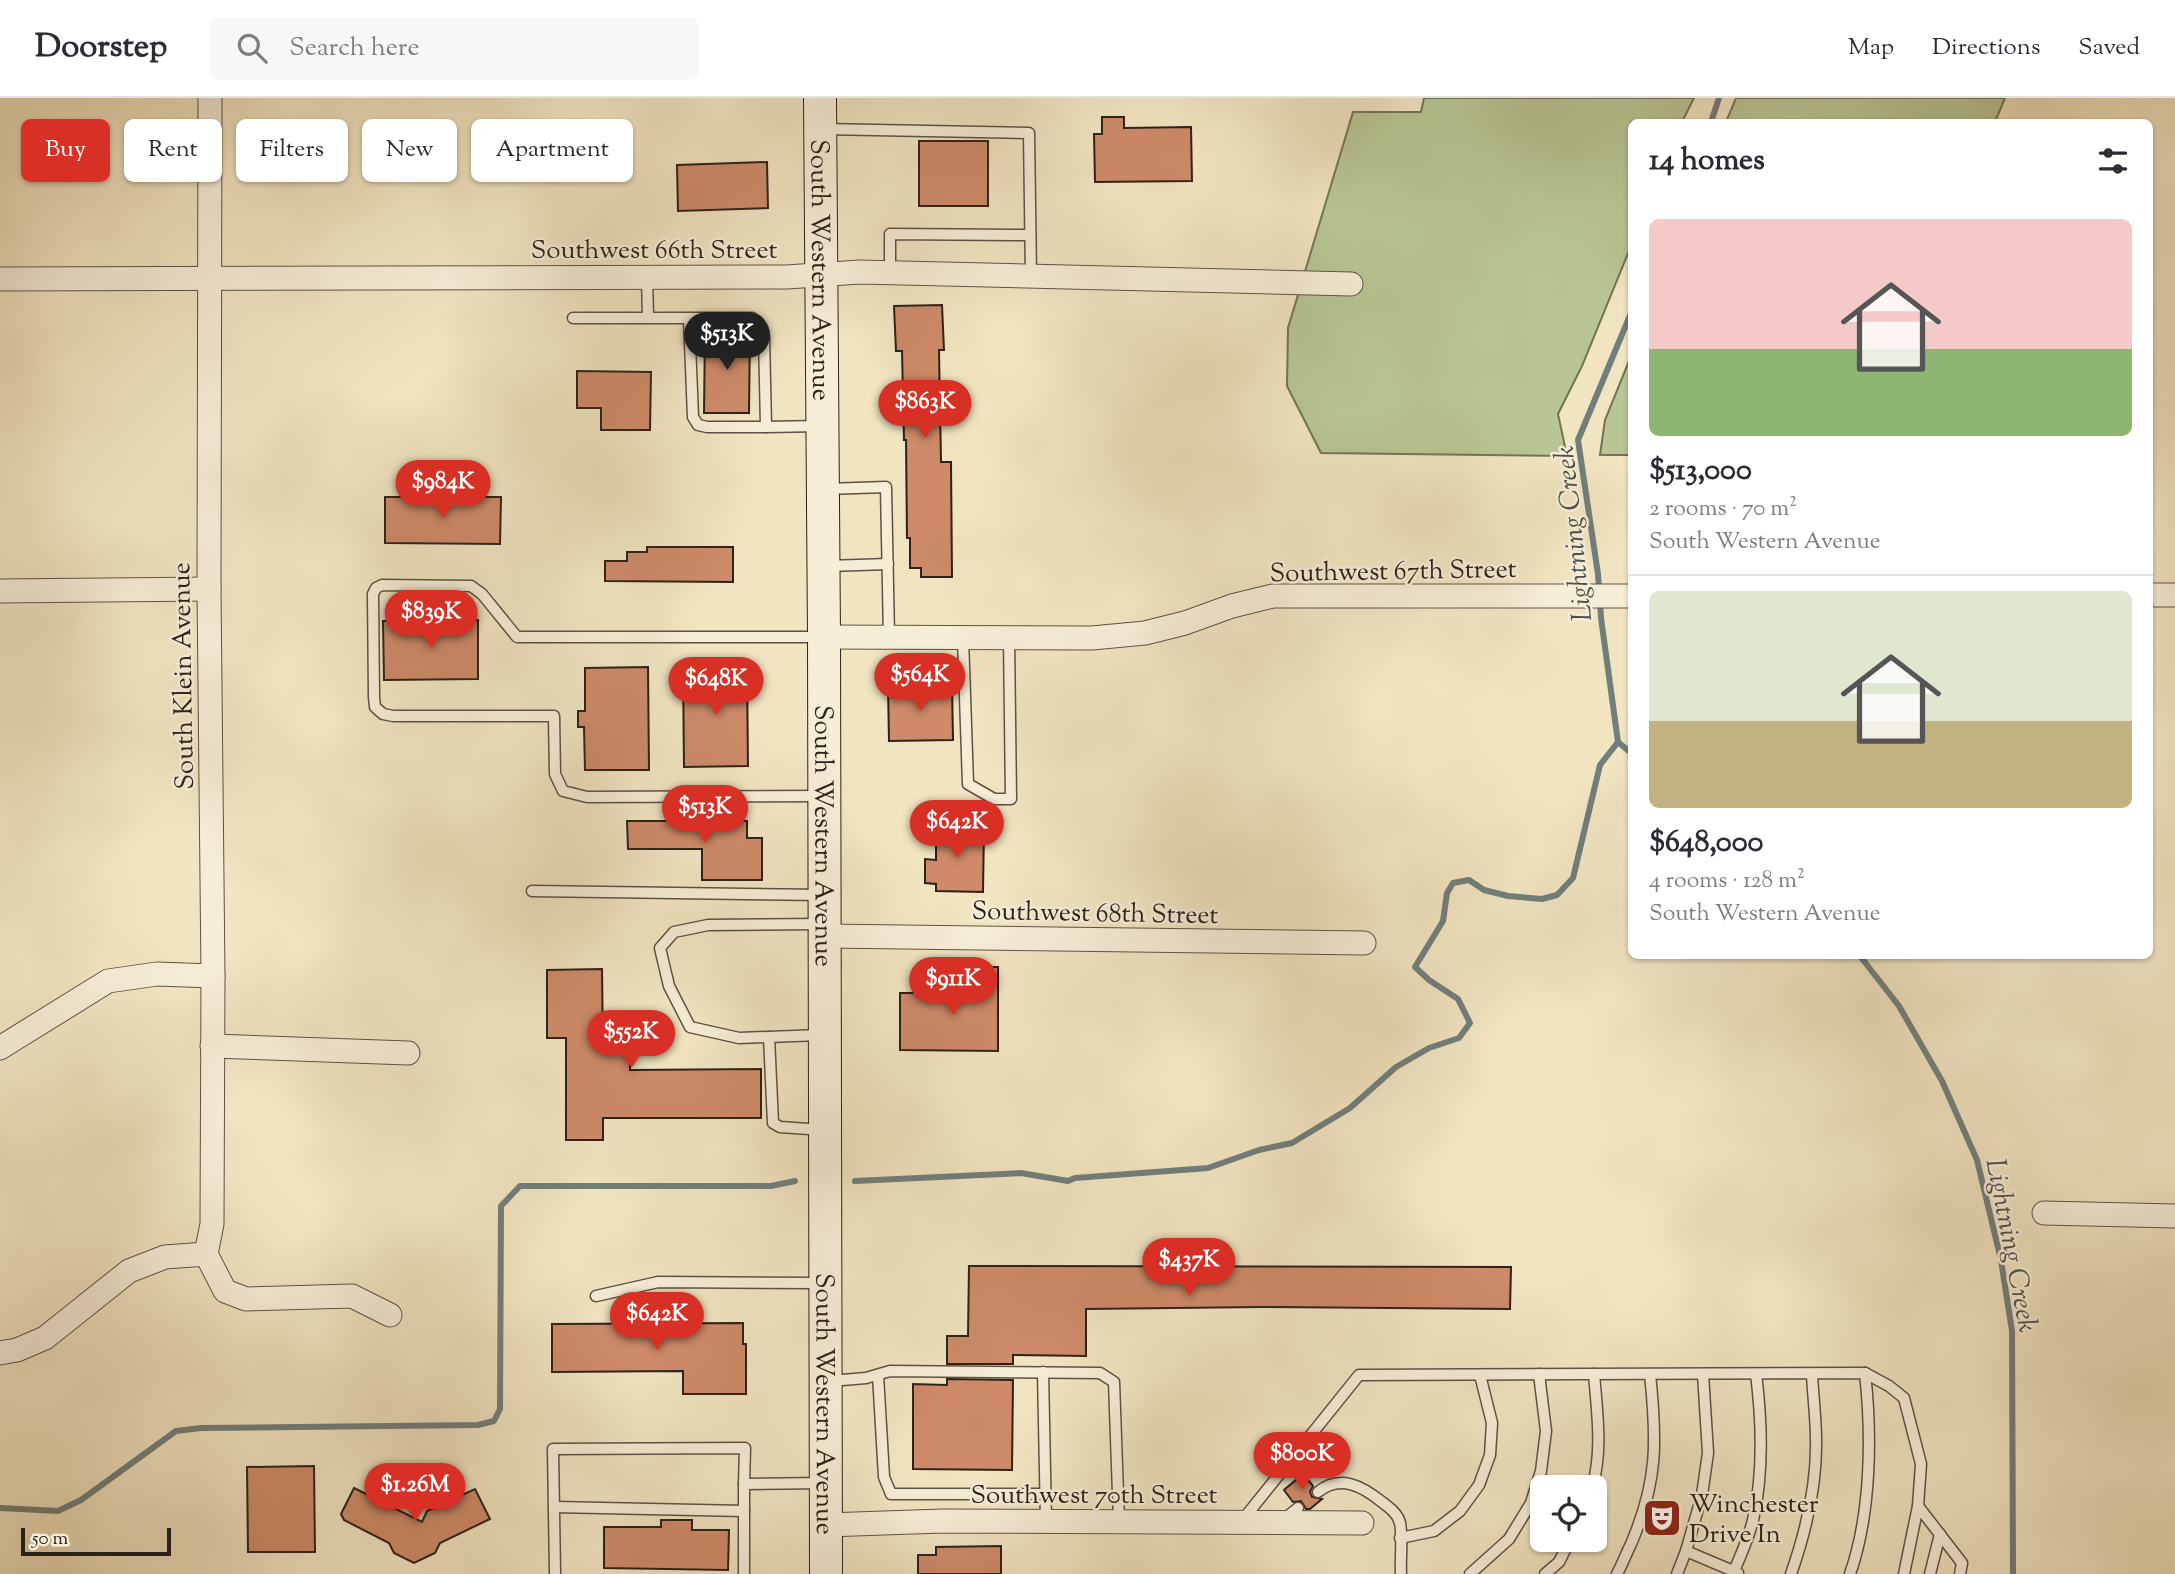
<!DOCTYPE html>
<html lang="en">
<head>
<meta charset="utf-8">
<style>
	:root { --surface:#fff; --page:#f7f7f7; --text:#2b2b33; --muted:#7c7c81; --line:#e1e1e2; --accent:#d93025 }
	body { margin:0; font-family:"Sorts Mill Goudy",serif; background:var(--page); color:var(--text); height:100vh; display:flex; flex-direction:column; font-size:26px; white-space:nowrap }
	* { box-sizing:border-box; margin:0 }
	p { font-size:23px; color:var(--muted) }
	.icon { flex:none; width:38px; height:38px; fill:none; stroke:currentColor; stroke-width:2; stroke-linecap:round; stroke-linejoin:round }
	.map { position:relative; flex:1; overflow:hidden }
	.drawer { position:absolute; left:1628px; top:21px; width:525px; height:840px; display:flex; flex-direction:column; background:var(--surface); border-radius:10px; box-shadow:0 2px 5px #0004 }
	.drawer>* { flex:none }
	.banner { position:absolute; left:21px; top:21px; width:665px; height:63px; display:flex; gap:14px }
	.buttons { position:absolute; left:1530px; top:1377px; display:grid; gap:14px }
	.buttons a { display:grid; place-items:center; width:77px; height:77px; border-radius:10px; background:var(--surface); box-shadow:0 2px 5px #0004; font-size:35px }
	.scale { position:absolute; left:21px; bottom:18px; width:150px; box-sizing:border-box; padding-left:7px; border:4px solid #2c221a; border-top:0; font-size:19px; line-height:24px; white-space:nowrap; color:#2c221a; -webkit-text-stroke:5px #f6edd7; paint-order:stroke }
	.price { position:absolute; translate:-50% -60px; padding:0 16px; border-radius:24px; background:var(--accent); color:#fff; font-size:23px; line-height:46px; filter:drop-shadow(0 2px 4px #0008) }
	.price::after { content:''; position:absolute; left:50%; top:42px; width:21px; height:16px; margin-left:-10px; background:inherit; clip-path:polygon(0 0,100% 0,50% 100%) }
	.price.on { background:#222; color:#fff }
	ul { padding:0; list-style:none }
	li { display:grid; align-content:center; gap:14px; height:371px; padding:0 21px }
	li+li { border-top:2px solid var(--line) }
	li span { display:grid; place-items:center; height:217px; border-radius:10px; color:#555 }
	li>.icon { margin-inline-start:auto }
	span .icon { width:126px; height:126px; fill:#fffc; stroke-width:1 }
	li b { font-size:30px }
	h2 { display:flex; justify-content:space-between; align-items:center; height:84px; padding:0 21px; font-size:30px }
	.tag { padding:0 24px; border-radius:10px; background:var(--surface); box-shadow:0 2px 5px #0004; font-size:24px; line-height:63px }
	.tag.on { background:var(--accent); color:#fff }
	header { display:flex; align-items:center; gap:42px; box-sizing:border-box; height:98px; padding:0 35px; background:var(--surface); border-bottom:2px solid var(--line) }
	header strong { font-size:33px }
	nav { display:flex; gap:38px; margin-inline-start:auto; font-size:24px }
	.search { width:490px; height:63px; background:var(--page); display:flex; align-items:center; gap:18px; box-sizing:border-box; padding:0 24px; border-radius:10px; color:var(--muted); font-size:26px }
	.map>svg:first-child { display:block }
	.green { fill:#b8c594; stroke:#727457; stroke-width:2 }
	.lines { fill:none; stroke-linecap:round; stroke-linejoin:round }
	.stream { stroke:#717e7c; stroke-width:6 }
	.building { fill:#ce8a69; stroke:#2c221a; stroke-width:2 }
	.service-casing { stroke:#5d5244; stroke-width:13 }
	.minor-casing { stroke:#5d5244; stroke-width:25 }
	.secondary-casing { stroke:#2c221a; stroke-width:34 }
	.service { stroke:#f6edd7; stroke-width:10 }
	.minor { stroke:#f6edd7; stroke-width:23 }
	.secondary { stroke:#f6edd7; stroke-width:32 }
	.labels { text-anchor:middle; stroke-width:5; stroke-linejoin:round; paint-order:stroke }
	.street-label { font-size:26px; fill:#2c221a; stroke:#f6edd7 }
	.poi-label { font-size:26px; fill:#2c221a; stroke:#f6edd7; text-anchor:start }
	.water-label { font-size:28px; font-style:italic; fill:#4e504b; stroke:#f6edd7 }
</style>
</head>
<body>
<header>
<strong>Doorstep</strong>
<div class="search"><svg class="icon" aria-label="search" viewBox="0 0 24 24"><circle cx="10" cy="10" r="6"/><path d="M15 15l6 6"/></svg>Search here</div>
<nav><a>Map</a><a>Directions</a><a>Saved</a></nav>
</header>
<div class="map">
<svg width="2175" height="1476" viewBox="0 0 2175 1476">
	<rect width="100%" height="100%" fill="#f1e4c1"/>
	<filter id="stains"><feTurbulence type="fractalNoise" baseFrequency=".00286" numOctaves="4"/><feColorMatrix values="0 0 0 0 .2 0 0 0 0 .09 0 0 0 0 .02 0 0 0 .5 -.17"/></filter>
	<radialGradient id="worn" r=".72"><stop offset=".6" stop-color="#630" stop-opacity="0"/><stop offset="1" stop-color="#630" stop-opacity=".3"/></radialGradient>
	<g class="green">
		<polygon points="1424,0 1694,0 1682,24 1631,24 1631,148 1582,268 1558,316 1567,358 1321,355 1287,288 1288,230 1353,14 1421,14"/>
		<polygon points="1736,0 2005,0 1995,24 1726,24"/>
		<polygon points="1631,258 1631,357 1600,357 1605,322"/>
	</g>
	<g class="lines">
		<g class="stream">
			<polyline points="1711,24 1719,0"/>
			<polyline points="1631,215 1578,342 1598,476 1601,520 1618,644 1631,655"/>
			<polyline points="1860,858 1899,908 1942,983 1977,1062 2001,1162 2012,1233 2013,1476"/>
			<polyline points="855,1083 1021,1075 1068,1083 1075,1080 1208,1070 1259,1052 1292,1045 1350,1010 1396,969 1429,950 1459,940 1470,925 1458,901 1429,882 1415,869 1443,823 1447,795 1453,785 1469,782 1484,792 1508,798 1542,801 1557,797 1573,780 1600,667 1618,644"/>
			<polyline points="0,1410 58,1413 81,1402 176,1333 201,1330 478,1327 494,1323 500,1311 501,1108 520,1088 771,1088 795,1083"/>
		</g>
	</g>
	<g class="building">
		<polygon points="1102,19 1124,19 1124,30 1191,29 1192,83 1095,84 1094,36 1102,36"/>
		<rect x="919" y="43" width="69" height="65"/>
		<polygon points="767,64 768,110 678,113 677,67"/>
		<polygon points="942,207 944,252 939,252 941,364 951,364 952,479 921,479 921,470 910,470 910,440 907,440 906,342 904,342 902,253 896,253 894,208"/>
		<polygon points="705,233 750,233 749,315 704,315"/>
		<polygon points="577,273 651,274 650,332 601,332 601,310 577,310"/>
		<polygon points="385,399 501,399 500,446 385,445"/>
		<polygon points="647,449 733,449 733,484 605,483 605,463 627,463 627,454 647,454"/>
		<polygon points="478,522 478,581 384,582 383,523"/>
		<polygon points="648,569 649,672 585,672 584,629 578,629 578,613 585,613 585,570"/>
		<polygon points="747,569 748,668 684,669 683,570"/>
		<polygon points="952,588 953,642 889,643 888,589"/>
		<polygon points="627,723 747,723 747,740 762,740 762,782 702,782 702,751 628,751"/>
		<polygon points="936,728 984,729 983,794 936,793 936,786 925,785 925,761 936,762"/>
		<polygon points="970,869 998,869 998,953 900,952 900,895 969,895"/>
		<polygon points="602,871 603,950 630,950 630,972 761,971 761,1020 603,1020 603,1042 566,1042 566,940 547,940 547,872"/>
		<polygon points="969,1168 1511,1169 1510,1211 1261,1209 1086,1211 1086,1258 1013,1257 1013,1266 947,1266 947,1238 968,1238"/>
		<polygon points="743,1225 743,1246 746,1246 746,1296 683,1296 683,1273 552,1274 552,1226"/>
		<polygon points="947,1281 1013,1282 1012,1372 913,1371 913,1286 947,1287"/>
		<polygon points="314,1368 315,1454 248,1454 247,1369"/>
		<polygon points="1303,1376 1313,1388 1310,1394 1312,1399 1322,1401 1310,1411 1306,1411 1301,1403 1293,1404 1284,1392"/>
		<polygon points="354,1390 422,1424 427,1413 475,1391 490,1421 440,1445 435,1455 414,1465 394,1455 389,1445 344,1422 341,1416"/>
		<polygon points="661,1422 692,1422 692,1432 729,1432 728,1472 604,1470 604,1429 661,1429"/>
		<polygon points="1001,1448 1001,1476 918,1476 918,1457 936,1457 936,1449"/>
	</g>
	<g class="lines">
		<defs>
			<g id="service">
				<polyline points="823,31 1029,35 1031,178"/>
				<polyline points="890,174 890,136 1030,137"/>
				<polyline points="647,179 648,219"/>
				<polyline points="573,220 752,220 758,224 764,239 766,329 820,328"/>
				<polyline points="689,220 693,319 698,327 707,329 766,329"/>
				<polyline points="826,391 886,389 889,539"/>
				<polyline points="828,468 888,466"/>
				<polyline points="821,539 517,539 482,496 471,488 382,487 376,490 373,496 374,599 375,609 383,616 393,618 554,618 555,676 563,693 587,699 822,698"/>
				<polyline points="963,540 968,686 994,701 1011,701 1009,540"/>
				<polyline points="532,793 822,797"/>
				<polyline points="820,937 739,940 690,929 669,888 660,850 674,834 708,827 822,826"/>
				<polyline points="769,939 773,1025 780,1029 823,1032"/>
				<polyline points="596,1198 658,1184 822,1185"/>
				<polyline points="1043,1274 1046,1423"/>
				<polyline points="878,1277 884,1379 891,1396 1045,1396"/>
				<polyline points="830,1283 866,1280 890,1273 1100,1275 1114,1284 1119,1424"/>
				<path d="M1592,1390C1603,1353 1597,1314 1594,1276"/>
				<path d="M1318,1394C1340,1376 1362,1388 1382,1404C1390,1410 1398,1416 1400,1425C1403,1441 1400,1460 1401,1476"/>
				<polyline points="1918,1408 1962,1465 1960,1476"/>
				<polyline points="554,1409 744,1413"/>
				<polyline points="1283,1422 1298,1410"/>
				<polyline points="1241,1424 1359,1277 1865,1275 1889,1288 1904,1300 1921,1366 1918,1408 1904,1476"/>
				<polyline points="1400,1440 1434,1433 1460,1413 1479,1387 1490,1357 1492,1325 1480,1277"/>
				<polyline points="1686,1453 1702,1397 1708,1355 1703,1276"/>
				<path d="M1734,1473C1741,1457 1749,1439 1753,1422C1764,1374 1762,1324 1756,1276"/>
				<polyline points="555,1476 553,1351 745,1350 744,1386"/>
				<polyline points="744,1476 744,1386 823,1385"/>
				<polyline points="1470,1476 1509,1441 1531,1405 1541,1373 1546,1333 1539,1276"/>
				<polyline points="1545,1476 1559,1464 1570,1442"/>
				<path d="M1617,1476C1622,1467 1626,1456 1631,1446C1658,1383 1657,1343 1650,1276"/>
				<polyline points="1677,1476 1686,1453 1738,1475"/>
				<path d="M1791,1476C1806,1433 1817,1387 1816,1342C1816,1320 1813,1298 1812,1276"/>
				<path d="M1850,1476C1871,1416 1872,1338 1865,1275"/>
				<polyline points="1930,1476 1940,1436"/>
			</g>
			<g id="minor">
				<polyline points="0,181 787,179 860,174 1351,186"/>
				<polyline points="0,493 209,491"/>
				<polyline points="2149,497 2175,497"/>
				<polyline points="824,539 1092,540 1145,535 1185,525 1232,508 1273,498 1631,498"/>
				<polyline points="825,838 1364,845"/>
				<polyline points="212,948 408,955"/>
				<polyline points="0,950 108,883 157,876 213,878"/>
				<polyline points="2044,1115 2175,1118"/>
				<polyline points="206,1156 212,1126 213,878 209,491 210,0"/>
				<polyline points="0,1255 17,1252 45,1240 129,1173 165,1159 206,1156 225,1193 246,1201 352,1198 390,1217"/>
				<polyline points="826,1427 943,1423 1362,1425"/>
			</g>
			<g id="secondary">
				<path id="s1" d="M820,0L824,539L826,1476"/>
			</g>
		</defs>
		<use href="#service" class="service-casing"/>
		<use href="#minor" class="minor-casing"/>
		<use href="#secondary" class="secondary-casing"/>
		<use href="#service" class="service"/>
		<use href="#minor" class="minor"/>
		<use href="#secondary" class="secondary"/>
	</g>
	<defs>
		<symbol id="theatre-square" viewBox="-11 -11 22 22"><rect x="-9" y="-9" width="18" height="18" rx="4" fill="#8f2418" stroke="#f6edd7"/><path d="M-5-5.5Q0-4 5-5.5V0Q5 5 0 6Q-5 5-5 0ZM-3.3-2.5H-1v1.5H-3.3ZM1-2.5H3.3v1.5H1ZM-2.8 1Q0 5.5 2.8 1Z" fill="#fff"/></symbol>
	</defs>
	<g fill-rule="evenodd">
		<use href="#theatre-square" x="1640" y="1398" width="44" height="44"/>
	</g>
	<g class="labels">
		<g class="street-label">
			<text x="654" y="160">Southwest 66th Street</text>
			<text dy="9" stroke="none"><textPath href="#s1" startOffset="172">South Western Avenue</textPath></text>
			<text transform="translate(1393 472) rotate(-1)" y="9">Southwest 67th Street</text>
			<text transform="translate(182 578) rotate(-91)" y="9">South Klein Avenue</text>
			<text dy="9" stroke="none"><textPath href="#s1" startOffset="738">South Western Avenue</textPath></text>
			<text transform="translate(1095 814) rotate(1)" y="9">Southwest 68th Street</text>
			<text dy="9" stroke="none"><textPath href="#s1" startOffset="1306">South Western Avenue</textPath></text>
			<text x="1094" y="1405">Southwest 70th Street</text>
		</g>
		<g class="poi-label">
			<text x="1689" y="1414">Winchester<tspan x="1689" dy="30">Drive In</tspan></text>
		</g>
		<g class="water-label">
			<text transform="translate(1572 436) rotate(-96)" y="10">Lightning Creek</text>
			<text transform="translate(2013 1147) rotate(79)" y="10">Lightning Creek</text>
		</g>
	</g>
	<rect width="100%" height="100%" filter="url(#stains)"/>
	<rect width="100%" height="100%" fill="url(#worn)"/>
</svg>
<div class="buttons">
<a><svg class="icon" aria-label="locate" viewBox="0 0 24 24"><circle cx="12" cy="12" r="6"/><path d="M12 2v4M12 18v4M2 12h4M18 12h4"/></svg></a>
</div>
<div class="scale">50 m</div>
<b class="price on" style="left:727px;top:274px">$513K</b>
<b class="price" style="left:925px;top:342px">$863K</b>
<b class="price" style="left:443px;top:422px">$984K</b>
<b class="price" style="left:431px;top:552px">$839K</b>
<b class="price" style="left:920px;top:615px">$564K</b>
<b class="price" style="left:716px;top:619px">$648K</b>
<b class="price" style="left:705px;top:747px">$513K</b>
<b class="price" style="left:957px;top:762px">$642K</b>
<b class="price" style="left:953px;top:919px">$911K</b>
<b class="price" style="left:631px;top:972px">$552K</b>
<b class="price" style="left:1189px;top:1200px">$437K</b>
<b class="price" style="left:657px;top:1254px">$642K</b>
<b class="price" style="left:1302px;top:1394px">$800K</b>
<b class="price" style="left:415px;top:1425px">$1.26M</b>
<div class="banner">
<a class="tag on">Buy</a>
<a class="tag">Rent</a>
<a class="tag">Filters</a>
<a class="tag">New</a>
<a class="tag">Apartment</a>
</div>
<section class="drawer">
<h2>14 homes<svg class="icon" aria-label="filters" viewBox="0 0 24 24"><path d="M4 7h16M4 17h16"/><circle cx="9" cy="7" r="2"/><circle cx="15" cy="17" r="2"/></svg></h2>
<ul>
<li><span style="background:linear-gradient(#f6c9c9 60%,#8fb573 0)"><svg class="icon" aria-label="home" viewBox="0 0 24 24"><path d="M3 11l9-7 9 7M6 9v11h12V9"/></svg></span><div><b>$513,000</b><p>2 rooms · 70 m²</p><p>South Western Avenue</p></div></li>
<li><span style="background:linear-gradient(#dfe7d0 60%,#c2b280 0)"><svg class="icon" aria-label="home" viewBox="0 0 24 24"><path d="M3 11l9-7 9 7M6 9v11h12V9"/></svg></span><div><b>$648,000</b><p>4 rooms · 128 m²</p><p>South Western Avenue</p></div></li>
</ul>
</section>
</div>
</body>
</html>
